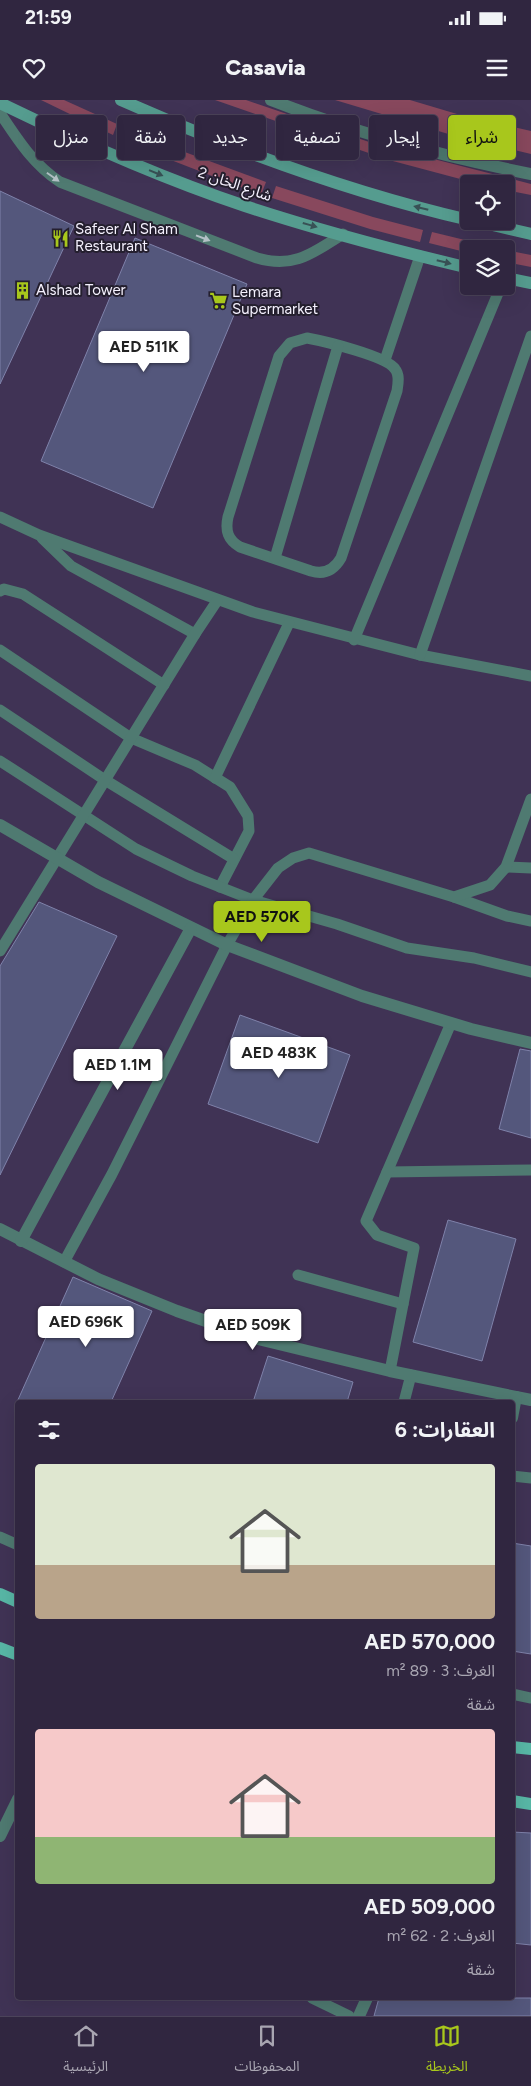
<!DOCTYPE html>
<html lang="ar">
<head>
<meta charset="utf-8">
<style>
	:root { --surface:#302640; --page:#382e47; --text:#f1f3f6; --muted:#a8a5b1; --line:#4b4359; --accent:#a8c71c }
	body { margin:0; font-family:Figtree,"Noto Sans Arabic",sans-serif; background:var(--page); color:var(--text); direction:rtl; height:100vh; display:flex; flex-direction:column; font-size:19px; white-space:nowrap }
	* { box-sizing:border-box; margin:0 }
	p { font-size:16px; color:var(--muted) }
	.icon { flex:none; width:28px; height:28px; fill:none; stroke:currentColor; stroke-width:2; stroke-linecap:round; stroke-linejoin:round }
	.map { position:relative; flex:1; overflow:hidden; direction:ltr }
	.panel { position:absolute; left:15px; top:1300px; width:500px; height:600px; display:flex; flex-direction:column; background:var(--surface); border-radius:5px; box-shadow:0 5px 20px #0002,0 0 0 1px var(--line); direction:rtl }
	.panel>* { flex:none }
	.guide { position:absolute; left:15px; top:15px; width:501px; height:45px; direction:rtl; display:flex; gap:10px }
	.controls { position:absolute; left:460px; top:75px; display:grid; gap:10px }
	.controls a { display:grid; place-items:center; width:55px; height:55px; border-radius:5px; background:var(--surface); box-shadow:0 5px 20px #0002,0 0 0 1px var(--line); font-size:25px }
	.price { position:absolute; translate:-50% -42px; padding:0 11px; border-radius:5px; background:#fff; color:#222; font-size:16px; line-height:32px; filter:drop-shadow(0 1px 2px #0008) }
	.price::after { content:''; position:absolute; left:50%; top:30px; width:15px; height:11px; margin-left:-8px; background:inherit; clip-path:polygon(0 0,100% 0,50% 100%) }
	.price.selected { background:var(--accent); color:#111 }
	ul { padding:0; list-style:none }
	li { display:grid; align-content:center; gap:10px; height:265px; padding:0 20px }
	li span { display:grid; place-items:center; height:155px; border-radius:5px; color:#555 }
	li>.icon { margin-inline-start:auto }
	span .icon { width:90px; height:90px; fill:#fffc; stroke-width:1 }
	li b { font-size:21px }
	h2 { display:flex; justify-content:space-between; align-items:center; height:60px; padding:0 20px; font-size:21px }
	.chip { padding:0 18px; border-radius:5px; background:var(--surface); box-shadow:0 5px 20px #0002,0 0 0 1px var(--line); font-size:18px; line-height:45px }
	.chip.selected { background:var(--accent); color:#111 }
	.status { display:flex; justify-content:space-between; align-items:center; height:35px; padding:0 25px; background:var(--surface); direction:ltr }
	.status svg { height:14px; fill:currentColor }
	header { display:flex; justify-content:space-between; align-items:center; height:65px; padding:0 20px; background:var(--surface); font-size:22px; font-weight:800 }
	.tabs { display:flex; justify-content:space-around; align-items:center; height:70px; border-top:1px solid var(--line); background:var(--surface); font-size:14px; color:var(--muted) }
	.tabs a { display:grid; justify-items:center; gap:2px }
	.tabs .selected { color:var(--accent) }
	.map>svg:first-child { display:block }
	.green { fill:#88485d }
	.building { fill:#54577c; stroke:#7f82aa }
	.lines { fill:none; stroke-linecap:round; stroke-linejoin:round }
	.service { stroke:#4f7a71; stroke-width:11 }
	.pedestrian { stroke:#4f7a71; stroke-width:12 }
	.minor { stroke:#4f7a71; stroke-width:12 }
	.secondary { stroke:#559c8f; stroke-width:12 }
	.primary { stroke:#58b7a6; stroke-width:12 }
	.oneway { fill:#385155 }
	.oneway2 { fill:#b3c1c6 }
	.labels { text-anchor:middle; stroke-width:4; stroke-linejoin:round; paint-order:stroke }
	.street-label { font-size:15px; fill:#f5f1fe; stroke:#241f2e }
	.poi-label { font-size:15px; fill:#f5f1fe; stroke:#241f2e; text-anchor:start }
</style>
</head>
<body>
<div class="status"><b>21:59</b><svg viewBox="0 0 49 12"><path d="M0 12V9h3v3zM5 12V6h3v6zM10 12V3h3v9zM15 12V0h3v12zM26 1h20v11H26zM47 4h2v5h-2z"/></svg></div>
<header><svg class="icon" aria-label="menu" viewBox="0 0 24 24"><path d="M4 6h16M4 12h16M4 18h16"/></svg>Casavia<svg class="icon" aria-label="heart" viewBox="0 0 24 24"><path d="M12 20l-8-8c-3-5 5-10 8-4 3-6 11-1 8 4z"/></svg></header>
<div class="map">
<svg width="531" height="1916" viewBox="0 0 531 1916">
	<rect width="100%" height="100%" fill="#403355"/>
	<g class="green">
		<polygon points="41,0 64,0 117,24 113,35"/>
		<polygon points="215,0 246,0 375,44 531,84 531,95 506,90 506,84 479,84 389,60"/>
		<polygon points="335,0 410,0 457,14 531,31 531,54 455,36"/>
		<polygon points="163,44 266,82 261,95 158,55"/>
		<polygon points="276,86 373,117 423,130 420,142 370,129 272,98"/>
		<polygon points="432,132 502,149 469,149 469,153 429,143"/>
		<polygon points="506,150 531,155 531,167 506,162"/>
	</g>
	<g class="building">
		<polygon points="0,91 74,126 0,284"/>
		<polygon points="135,138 247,184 153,408 41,361"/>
		<polygon points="39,802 117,836 0,1075 0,866"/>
		<polygon points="240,915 350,955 318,1043 208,1004"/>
		<polygon points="520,949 531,951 531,1038 499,1029"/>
		<polygon points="448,1120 516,1139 482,1261 413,1242"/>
		<polygon points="73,1177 152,1211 111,1302 17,1302"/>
		<polygon points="268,1256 353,1282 347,1302 253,1302"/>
		<polygon points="512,1443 531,1446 531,1554 512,1551"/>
		<polygon points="512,1732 531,1733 531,1845 512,1843"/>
		<polygon points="379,1898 531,1898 531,1916 374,1916"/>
	</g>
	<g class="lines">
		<g class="service">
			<path d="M0,13C18,40 33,64 60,82L257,158C294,169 313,153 343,134"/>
			<path d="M307,238C323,241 387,256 395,269C400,275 398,284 397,291L341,458C334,470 324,475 311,471L240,447C228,440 225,431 228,417L279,256L290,243Z"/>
			<polyline points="385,260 420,156"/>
			<polyline points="0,417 39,435 253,512 420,555 531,576"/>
			<polyline points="42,438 71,466 195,534"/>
			<polyline points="275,458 338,246"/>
			<polyline points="0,491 4,489 23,494 164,585"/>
			<polyline points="354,540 501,186"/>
			<polyline points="0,550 131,638 195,665 230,687 248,716 249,731 220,787"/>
			<polyline points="420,555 531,236"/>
			<polyline points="0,610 105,680 234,759"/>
			<polyline points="0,661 136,749 192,776 253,800 337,824 407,848 474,858 531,872"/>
			<polyline points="215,678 289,523"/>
			<polyline points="506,767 531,768"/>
			<polyline points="454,797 507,816 531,821"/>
			<polyline points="0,851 195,534 217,501"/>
			<polyline points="387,1072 531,1070"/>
			<polyline points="64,1162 112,1074 227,845 253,800 278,768 293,758 309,753 454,797 490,785 506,767 531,699"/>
			<polyline points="298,1175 403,1204"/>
			<polyline points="390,1271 414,1148 377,1135 366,1121 451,923"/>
			<polyline points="404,1302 411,1275"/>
			<polyline points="512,1376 531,1378"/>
			<polyline points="0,1437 18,1445"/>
			<polyline points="512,1594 531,1598"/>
			<polyline points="312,1898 349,1916"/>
		</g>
		<path class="pedestrian" d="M271,0C352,32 446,57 531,74"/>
		<g class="minor">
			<polyline points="0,725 98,782 227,845 362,896 471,929 531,943"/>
			<polyline points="0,1129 98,1179 177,1211 258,1239 390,1271 531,1300"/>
			<polyline points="21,1141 191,828"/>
			<polyline points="512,1318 516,1297"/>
			<polyline points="0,1736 18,1699"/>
			<polyline points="359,1916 367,1898"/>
		</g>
		<g class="secondary">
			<path d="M121,0C234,50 348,92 469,120"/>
			<path d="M0,3C80,42 161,78 245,106C318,130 394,150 469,168"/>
			<polyline points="476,121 531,134"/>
			<polyline points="506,178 531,183"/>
		</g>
		<g class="primary">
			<polyline points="0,1494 18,1502"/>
			<polyline points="0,1548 18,1555"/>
			<polyline points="512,1647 531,1649"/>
			<polyline points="512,1701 531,1704"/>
		</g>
	</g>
	<defs><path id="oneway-solid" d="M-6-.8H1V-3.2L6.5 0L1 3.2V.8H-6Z" transform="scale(1.25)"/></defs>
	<g class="oneway">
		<use href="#oneway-solid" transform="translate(156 73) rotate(22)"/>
		<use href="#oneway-solid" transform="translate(421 108) rotate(-166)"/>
		<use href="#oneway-solid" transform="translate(310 125) rotate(16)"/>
		<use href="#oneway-solid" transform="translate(444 162) rotate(14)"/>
	</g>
	<g class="oneway2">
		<use href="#oneway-solid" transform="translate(53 77) rotate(35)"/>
		<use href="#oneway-solid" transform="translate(203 138) rotate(21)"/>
	</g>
	<defs>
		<symbol id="restaurant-bare" viewBox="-9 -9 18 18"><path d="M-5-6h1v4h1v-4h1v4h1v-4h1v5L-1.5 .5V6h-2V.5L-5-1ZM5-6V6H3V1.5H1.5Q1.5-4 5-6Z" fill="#a8c71c" stroke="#241f2e" stroke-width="2.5" paint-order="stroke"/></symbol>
		<symbol id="building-bare" viewBox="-9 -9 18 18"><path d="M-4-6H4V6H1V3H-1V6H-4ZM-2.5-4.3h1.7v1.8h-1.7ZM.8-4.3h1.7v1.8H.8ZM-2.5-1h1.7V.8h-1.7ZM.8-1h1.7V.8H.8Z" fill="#a8c71c" stroke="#241f2e" stroke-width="2.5" paint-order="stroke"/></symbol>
		<symbol id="supermarket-bare" viewBox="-9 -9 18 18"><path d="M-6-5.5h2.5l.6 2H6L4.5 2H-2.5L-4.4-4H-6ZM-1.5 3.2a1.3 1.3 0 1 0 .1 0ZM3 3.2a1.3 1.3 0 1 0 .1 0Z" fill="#a8c71c" stroke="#241f2e" stroke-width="2.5" paint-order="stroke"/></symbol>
	</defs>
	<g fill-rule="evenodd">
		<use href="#restaurant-bare" x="48" y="126" width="25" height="25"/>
		<use href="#building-bare" x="10" y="178" width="25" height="25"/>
		<use href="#supermarket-bare" x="206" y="188" width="25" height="25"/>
	</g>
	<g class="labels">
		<g class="street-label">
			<text transform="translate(235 84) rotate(19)" y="5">شارع الخان 2</text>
		</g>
		<g class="poi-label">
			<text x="75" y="134">Safeer Al Sham<tspan x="75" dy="17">Restaurant</tspan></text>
			<text x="36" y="195">Alshad Tower</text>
			<text x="232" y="197">Lemara<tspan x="232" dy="17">Supermarket</tspan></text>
		</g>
	</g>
</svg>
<div class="controls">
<a><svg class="icon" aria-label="locate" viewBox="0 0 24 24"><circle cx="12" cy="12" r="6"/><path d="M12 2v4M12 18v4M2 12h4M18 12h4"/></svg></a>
<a><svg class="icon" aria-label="layers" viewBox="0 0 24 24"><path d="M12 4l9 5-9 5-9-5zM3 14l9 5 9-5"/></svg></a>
</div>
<b class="price" style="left:144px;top:273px">AED 511K</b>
<b class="price selected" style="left:262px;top:843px">AED 570K</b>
<b class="price" style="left:279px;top:979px">AED 483K</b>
<b class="price" style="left:118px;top:991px">AED 1.1M</b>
<b class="price" style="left:86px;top:1248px">AED 696K</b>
<b class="price" style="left:253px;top:1251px">AED 509K</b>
<div class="guide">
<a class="chip selected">شراء</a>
<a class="chip">إيجار</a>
<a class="chip">تصفية</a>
<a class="chip">جديد</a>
<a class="chip">شقة</a>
<a class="chip">منزل</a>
</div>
<section class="panel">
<h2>العقارات: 6<svg class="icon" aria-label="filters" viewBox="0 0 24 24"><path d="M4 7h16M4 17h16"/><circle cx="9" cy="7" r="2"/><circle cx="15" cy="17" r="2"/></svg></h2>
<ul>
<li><span style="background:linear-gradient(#dfe7d0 65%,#b9a48a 0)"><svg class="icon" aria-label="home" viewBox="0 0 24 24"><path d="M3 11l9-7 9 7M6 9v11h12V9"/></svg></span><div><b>AED 570,000</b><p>الغرف: 3 · 89 m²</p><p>شقة</p></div></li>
<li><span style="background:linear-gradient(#f6c9c9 70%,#8fb573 0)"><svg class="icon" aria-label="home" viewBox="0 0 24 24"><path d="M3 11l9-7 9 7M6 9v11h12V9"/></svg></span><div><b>AED 509,000</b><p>الغرف: 2 · 62 m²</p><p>شقة</p></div></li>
</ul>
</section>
</div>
<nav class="tabs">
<a class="selected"><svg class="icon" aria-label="map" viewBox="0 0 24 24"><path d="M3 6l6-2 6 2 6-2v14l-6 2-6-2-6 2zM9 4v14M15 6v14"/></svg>الخريطة</a>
<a><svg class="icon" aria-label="saved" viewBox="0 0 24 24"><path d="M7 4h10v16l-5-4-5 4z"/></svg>المحفوظات</a>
<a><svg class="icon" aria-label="home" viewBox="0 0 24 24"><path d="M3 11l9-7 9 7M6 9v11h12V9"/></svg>الرئيسية</a>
</nav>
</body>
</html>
